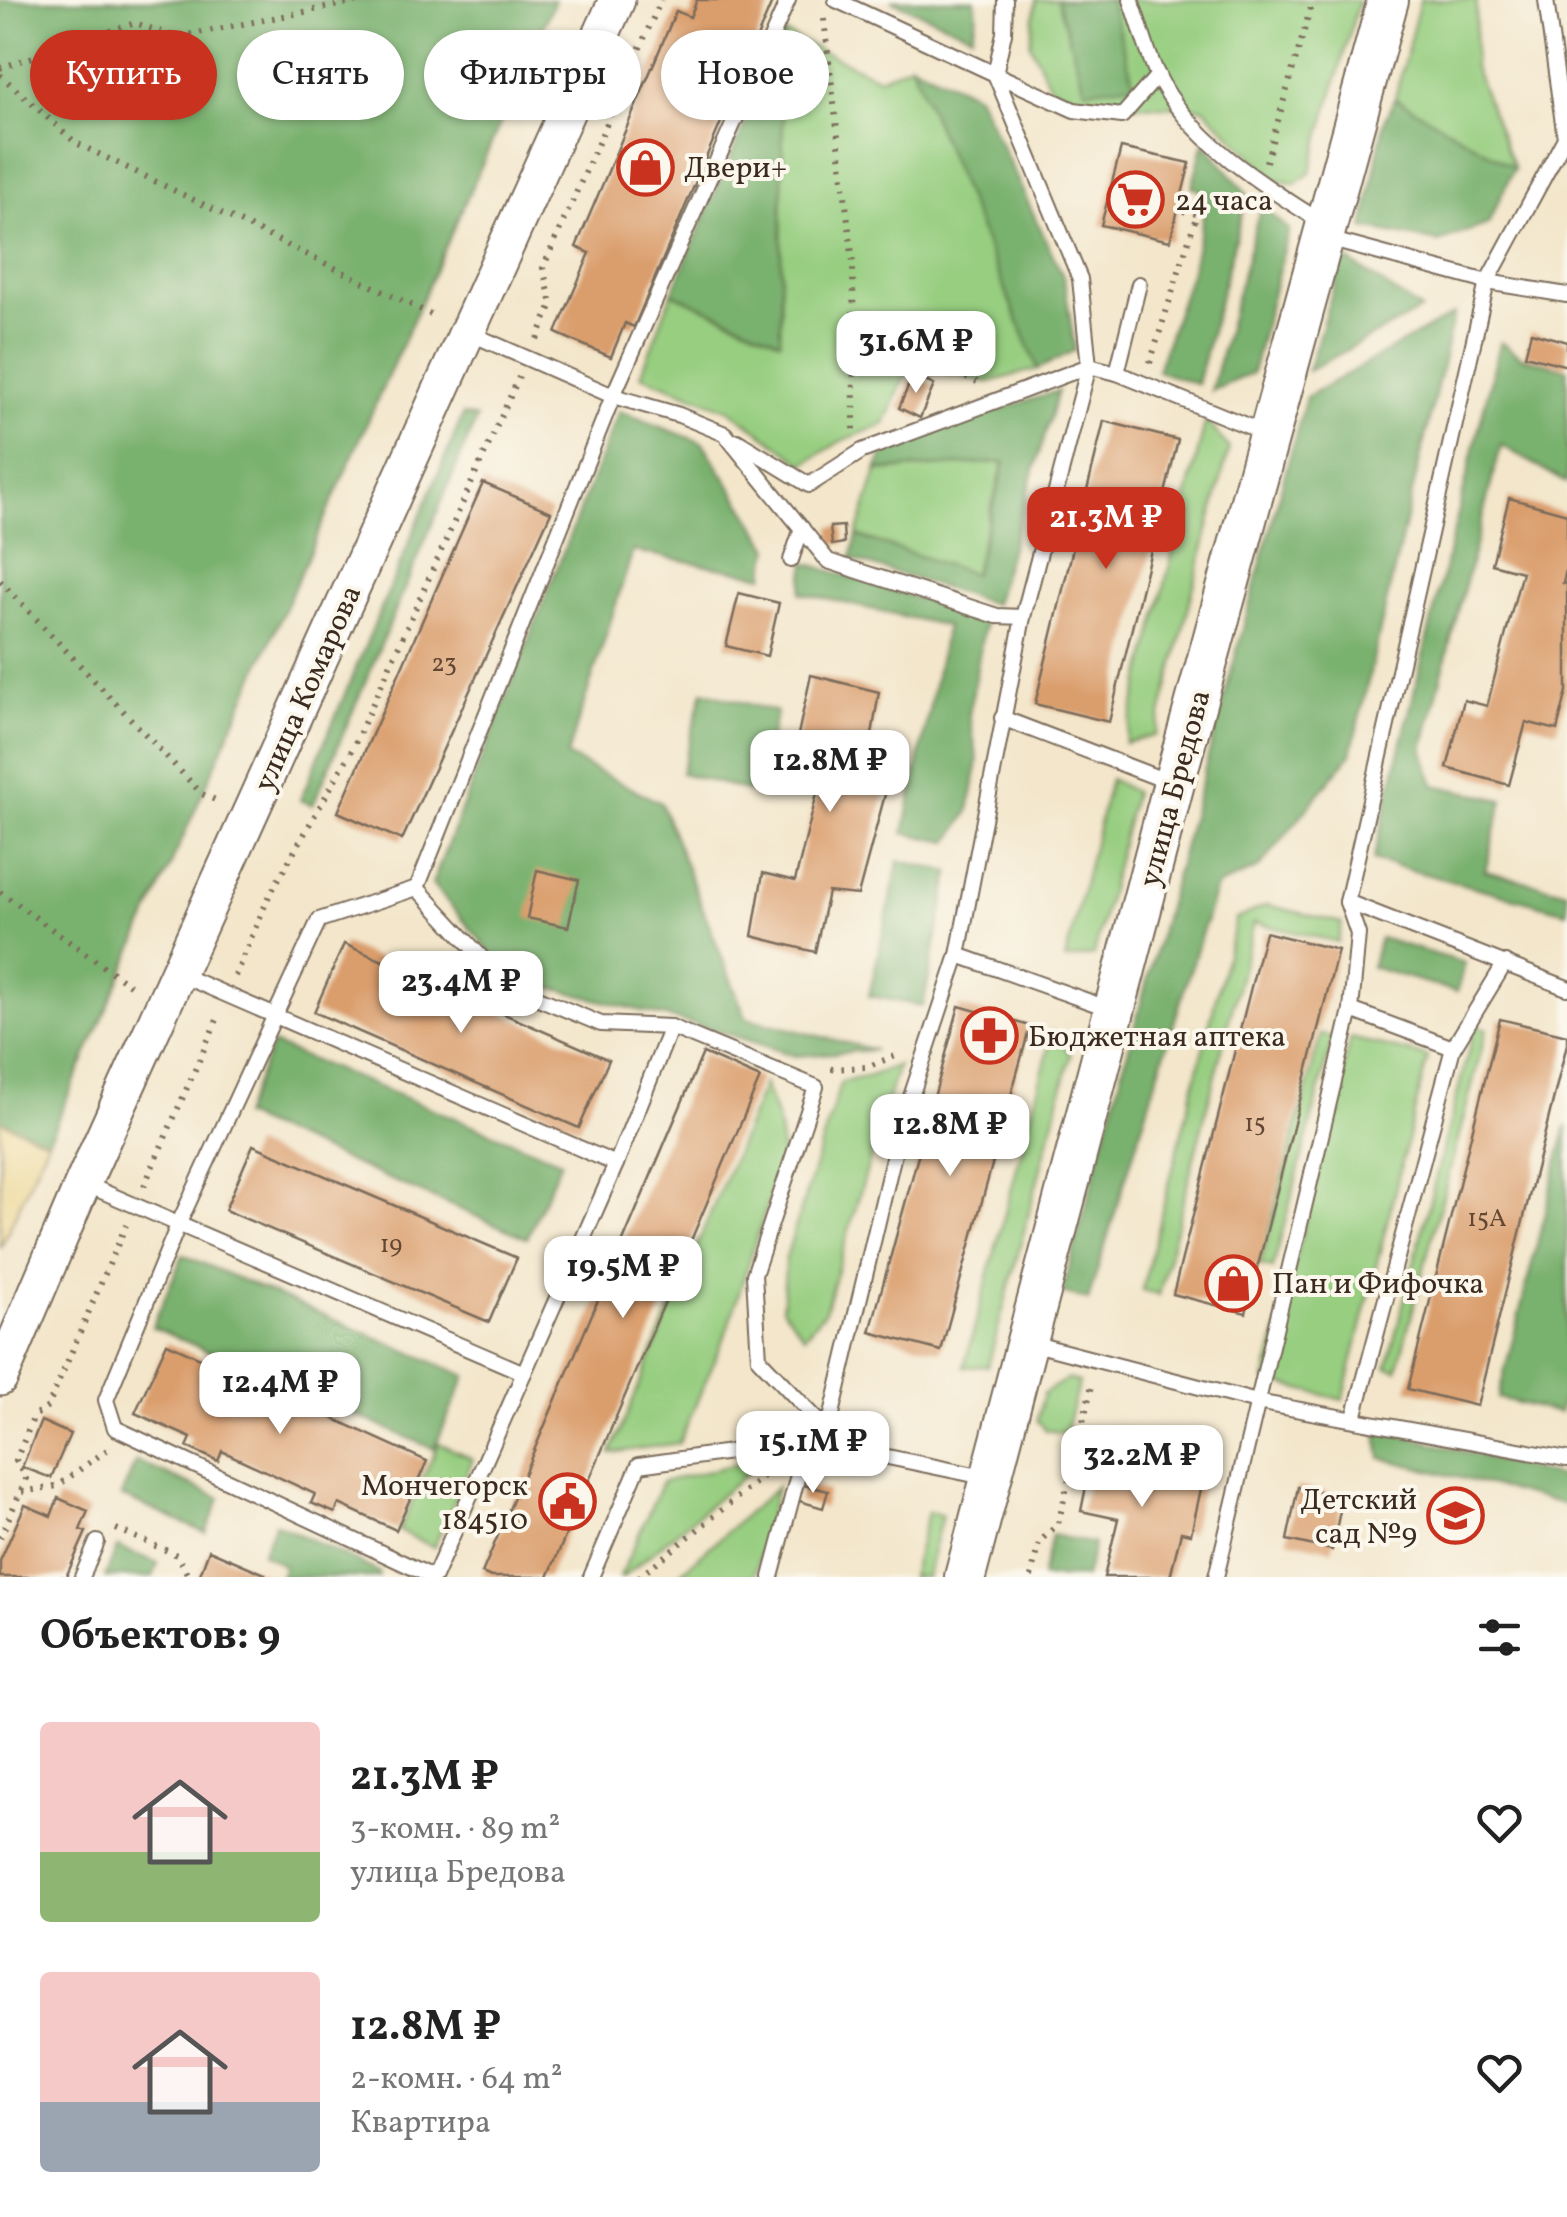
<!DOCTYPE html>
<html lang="ru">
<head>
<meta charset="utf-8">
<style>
	:root { --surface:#fff; --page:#f6f6f6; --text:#222; --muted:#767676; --accent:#c8321e }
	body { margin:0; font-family:Vollkorn,serif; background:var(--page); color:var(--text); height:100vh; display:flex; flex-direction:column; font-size:38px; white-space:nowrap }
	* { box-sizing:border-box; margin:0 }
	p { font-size:32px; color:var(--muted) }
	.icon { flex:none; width:55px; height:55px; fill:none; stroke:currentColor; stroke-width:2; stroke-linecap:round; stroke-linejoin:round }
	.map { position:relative; height:1577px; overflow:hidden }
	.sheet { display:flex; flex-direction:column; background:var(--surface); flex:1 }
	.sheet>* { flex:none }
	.top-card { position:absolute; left:30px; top:30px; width:1000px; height:90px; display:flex; gap:20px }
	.price { position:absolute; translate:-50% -85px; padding:0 22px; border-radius:20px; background:#fff; color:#222; font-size:32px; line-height:65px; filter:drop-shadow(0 2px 5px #0008) }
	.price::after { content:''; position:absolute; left:50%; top:60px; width:30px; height:22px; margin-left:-15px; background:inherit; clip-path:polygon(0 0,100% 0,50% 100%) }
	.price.on { background:var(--accent); color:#fff }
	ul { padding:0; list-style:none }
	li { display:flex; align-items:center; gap:30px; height:250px; padding:0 40px }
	li span { display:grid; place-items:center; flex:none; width:280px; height:200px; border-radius:10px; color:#555 }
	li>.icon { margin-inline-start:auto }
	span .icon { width:120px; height:120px; fill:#fffc; stroke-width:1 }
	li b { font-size:42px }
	h2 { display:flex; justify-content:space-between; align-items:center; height:120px; padding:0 40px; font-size:42px }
	.chip { padding:0 35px; border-radius:45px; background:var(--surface); box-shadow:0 2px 8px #0004; font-size:35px; line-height:90px }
	.chip.on { background:var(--accent); color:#fff }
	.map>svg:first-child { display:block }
	.green { fill:#97ce80; stroke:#697c4f; stroke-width:2.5 }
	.forest { fill:#79b16e; stroke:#5a6e46; stroke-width:2.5 }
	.sand { fill:#eeda9e; stroke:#94825e; stroke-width:2.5 }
	.building { fill:#da9d6c }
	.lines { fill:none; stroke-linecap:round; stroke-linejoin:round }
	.service-casing { stroke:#7b6c5b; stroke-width:18 }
	.tertiary-casing { stroke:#7b6c5b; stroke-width:39 }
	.secondary-casing { stroke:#7b6c5b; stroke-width:44 }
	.path { stroke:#7b6c5b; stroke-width:6; stroke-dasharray:2.5 8; stroke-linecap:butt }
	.service { stroke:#fff; stroke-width:14 }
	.tertiary { stroke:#fff; stroke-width:35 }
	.secondary { stroke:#fff; stroke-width:40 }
	.labels { text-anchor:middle; stroke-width:8; stroke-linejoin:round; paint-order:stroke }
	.number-label { font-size:25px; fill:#634732 }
	.poi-label { font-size:30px; fill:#3b2a1e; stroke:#fbf7ec; text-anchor:start }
	.street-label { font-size:30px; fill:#3b2a1e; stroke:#fbf7ec }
</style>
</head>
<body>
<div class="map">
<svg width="1567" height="1577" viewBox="0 0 1567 1577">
	<rect width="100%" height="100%" fill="#fbf7ec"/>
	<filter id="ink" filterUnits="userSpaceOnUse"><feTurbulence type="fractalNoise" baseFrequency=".01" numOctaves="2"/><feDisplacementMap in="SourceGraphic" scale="20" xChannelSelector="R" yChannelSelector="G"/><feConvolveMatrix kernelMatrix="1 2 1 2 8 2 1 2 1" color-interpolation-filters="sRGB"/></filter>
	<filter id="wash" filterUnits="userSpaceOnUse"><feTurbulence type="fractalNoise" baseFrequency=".0048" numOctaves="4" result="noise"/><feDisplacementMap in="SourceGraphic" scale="40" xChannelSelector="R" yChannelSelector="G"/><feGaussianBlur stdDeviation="2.25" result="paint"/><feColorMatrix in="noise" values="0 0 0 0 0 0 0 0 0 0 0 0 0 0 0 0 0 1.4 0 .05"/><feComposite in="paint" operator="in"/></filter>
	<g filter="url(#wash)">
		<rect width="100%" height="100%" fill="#f3e6cb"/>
		<g class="green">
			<polygon points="1036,0 1359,0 1310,173 1295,184 1276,180 1204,108 1084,103 1050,86 1030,44"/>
			<polygon points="1420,0 1477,0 1474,67 1514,168 1395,98"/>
			<polygon points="784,33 879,78 911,64 1038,369 990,382 908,369 885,424 841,441 804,464 730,410 641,375 672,293 780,341"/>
			<polygon points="1206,420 1229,448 1156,735 1125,743"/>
			<polygon points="1004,462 973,574 857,535 877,471"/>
			<polygon points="1110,779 1134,792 1094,955 1065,960"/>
			<polygon points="1267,905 1342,923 1338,942 1254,923 1159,1295 1142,1290 1236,919"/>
			<polygon points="1475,1025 1487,1029 1397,1370 1387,1367"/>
			<polygon points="1053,1032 1071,1055 988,1366 964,1367"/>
			<polygon points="1321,1034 1333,1038 1273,1268 1260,1265"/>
			<polygon points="1351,1038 1428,1057 1343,1400 1265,1380"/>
			<polygon points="898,1065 825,1311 804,1336 782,1308 786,1257 841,1082 870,1076"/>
			<polygon points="764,1084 778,1122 783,1157 726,1333 679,1443 611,1453"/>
			<polygon points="1067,1379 1079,1382 1065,1433 1046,1430 1037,1420 1044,1393"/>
			<polygon points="439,1443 473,1459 434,1547 399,1531"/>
			<polygon points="768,1456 623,1577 620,1577 662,1482"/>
			<polygon points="777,1487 754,1577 676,1577"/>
			<polygon points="928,1512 942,1515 927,1577 911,1577"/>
		</g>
		<g class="forest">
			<polygon points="0,0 555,0 48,1141 0,1121"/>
			<polygon points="890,0 975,0 977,16 972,35"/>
			<polygon points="1057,0 1110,0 1134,84 1085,90"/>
			<polygon points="784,33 780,341 672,293"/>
			<polygon points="911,64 977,95 1064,278 1075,350 1038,369"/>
			<polygon points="1395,98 1514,168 1488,224 1439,242 1364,228 1384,121"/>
			<polygon points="1204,142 1247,194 1197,384 1157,371 1192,268 1208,194 1192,187"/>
			<polygon points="1261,205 1289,230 1252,373 1211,391"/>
			<polygon points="1343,257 1421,310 1308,371"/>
			<polygon points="1454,314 1351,754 1259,868 1216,887 1088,1300 1062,1293 1306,397"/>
			<polygon points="1500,342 1522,357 1567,369 1567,483 1501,445 1423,748 1434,785 1503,800 1485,871 1567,892 1567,912 1373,860"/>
			<polygon points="1058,391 994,604 851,559 857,536 974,574 1005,462 876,470 887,446"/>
			<polygon points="619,411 703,443 770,548 764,576 633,551 567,756 661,803 746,1018 875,1050 795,1056 712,1029 513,978 432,884"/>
			<polygon points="463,415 477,418 313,805 300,800"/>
			<polygon points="806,563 985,620 969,715 978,761 969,811 949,842 904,833 946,626 801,593"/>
			<polygon points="703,691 777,712 756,793 681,773"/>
			<polygon points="899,861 950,872 923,1006 869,996"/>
			<polygon points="1380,938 1465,963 1457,992 1371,967"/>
			<polygon points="272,1044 561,1161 527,1238 242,1116"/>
			<polygon points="1567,1125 1567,1383 1559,1413 1498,1398"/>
			<polygon points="183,1255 466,1376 434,1449 152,1327"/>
			<polygon points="1376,1428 1567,1479 1567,1505 1381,1458"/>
			<polygon points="136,1461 220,1498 206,1533 121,1496"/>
			<polygon points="275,1523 379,1572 379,1577 280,1577 284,1566 262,1554"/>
			<polygon points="1052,1535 1094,1544 1085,1577 1041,1577"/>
			<polygon points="117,1547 158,1563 153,1577 105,1577"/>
		</g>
		<polygon class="sand" points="0,1121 48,1141 0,1249"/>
		<g id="blocks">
			<g class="building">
				<polygon points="697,0 773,0 634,327 625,323 611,357 556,333 590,253 576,247 676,11 690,17"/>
				<polygon points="1121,148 1190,163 1170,241 1101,225"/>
				<polygon points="1531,332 1567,342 1567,366 1525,355"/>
				<polygon points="913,375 934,385 920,418 899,408"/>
				<polygon points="1104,421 1178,440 1109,722 1035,704"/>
				<polygon points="483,483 551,512 402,840 338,812"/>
				<polygon points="1509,498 1567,514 1567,566 1563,583 1567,584 1567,691 1557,730 1526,722 1509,785 1447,768 1464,700 1487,706 1522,572 1492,564"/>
				<polygon points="843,526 844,543 832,545 830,527"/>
				<polygon points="739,593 779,603 767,656 726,646"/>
				<polygon points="811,675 879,692 869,753 894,761 858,895 828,892 815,952 752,936 763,873 795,881 829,746 797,739"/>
				<polygon points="537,870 579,880 568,927 527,918"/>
				<polygon points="1265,932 1338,950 1246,1313 1173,1294"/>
				<polygon points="344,944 609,1060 579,1128 314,1012"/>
				<polygon points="959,1006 1030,1026 941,1351 870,1332"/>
				<polygon points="1500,1019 1567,1035 1567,1044 1477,1406 1408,1389"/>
				<polygon points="703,1053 760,1078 548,1577 491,1577 482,1573"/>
				<polygon points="253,1145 517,1258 489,1322 225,1210"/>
				<polygon points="167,1343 427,1461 396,1530 339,1504 335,1513 311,1503 315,1494 222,1451 218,1461 187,1447 191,1438 135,1413"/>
				<polygon points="41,1421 70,1434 51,1478 22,1467"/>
				<polygon points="1094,1448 1205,1471 1191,1534 1181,1532 1170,1577 1104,1577 1118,1519 1081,1511"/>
				<polygon points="803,1485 828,1491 823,1508 799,1501"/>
				<polygon points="1298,1487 1343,1496 1332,1550 1287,1540"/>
				<polygon points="58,1498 88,1511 80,1530 86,1532 66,1577 0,1577 0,1561 25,1505 51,1516"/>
				<polygon points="209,1550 265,1574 264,1577 199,1577"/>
			</g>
		</g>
	</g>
	<g filter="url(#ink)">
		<use href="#blocks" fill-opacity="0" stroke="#7b6c5b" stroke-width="2.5"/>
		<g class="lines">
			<defs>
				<g id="service">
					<polyline points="788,0 613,396 417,888 507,985 601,1024 671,1027 816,1087 754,1275 759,1359 828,1431 883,1456 989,1478"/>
					<polyline points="1005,0 1004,33 995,74 1074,110 1122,116 1158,75"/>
					<path d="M1131,0C1140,24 1146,50 1157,74C1187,138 1265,187 1323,223"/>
					<polyline points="1328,239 1487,282 1567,295"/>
					<polyline points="467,332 613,396 679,415 725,434 828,561 997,616 1023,617"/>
					<polyline points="1117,373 1139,284"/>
					<polyline points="737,441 809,485 862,451 1089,366 1117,373 1265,433"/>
					<polyline points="791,560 802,528"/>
					<polyline points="1002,718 1169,782"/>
					<polyline points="417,888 319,920 179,1223 106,1400 115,1428 433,1577"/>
					<polyline points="1347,902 1567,988"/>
					<polyline points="958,955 1110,1009"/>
					<polyline points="179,974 616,1164"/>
					<polyline points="1351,1010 1453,1048"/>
					<polyline points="83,1183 524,1373"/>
					<polyline points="1031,1343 1257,1402 1567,1459"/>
					<polyline points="1354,1418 1453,1048 1505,963"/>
					<polyline points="828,1431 899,1133 958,955 1023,617 1089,366 1080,279 995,74 836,0"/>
					<polyline points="82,1577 97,1542"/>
					<polyline points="434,1577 616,1164 671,1027"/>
					<polyline points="591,1577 639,1465 807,1441"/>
					<polyline points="771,1577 807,1441 814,1437"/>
					<polyline points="1216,1577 1351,1010 1358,934 1347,902 1487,282 1565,138 1546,0"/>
				</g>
				<polyline id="tertiary" points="0,1378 83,1183 617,0"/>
				<polyline id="secondary" points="965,1577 1174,783 1388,0"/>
			</defs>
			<use href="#service" class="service-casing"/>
			<use href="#tertiary" class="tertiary-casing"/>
			<use href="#secondary" class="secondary-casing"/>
			<g class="path">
				<polyline points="824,19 853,263 854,430"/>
				<polyline points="0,68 135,23 177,37 365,0"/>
				<polyline points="0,75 76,143 432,315"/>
				<polyline points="1266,162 1313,0"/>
				<polyline points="853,321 977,382"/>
				<polyline points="537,339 552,304 543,268 661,0"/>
				<polyline points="1150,363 1197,214 1178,210"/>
				<polyline points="0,581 202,794 220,802"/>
				<polyline points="0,892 134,988"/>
				<polyline points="235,976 269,896 352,750 519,377"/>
				<polyline points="831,1069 866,1067 901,1054"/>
				<polyline points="144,1186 219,1015"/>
				<polyline points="22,1492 57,1486 107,1450"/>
				<polyline points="116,1529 177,1555 189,1577"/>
				<polyline points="0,1538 26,1479 16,1460 34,1416 48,1407 126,1225"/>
				<polyline points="639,1577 771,1470"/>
				<polyline points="1031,1577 1039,1542 1058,1524 1093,1381"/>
			</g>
			<use href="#service" class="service"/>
			<use href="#tertiary" class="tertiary"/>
			<use href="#secondary" class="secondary"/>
		</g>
	</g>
	<defs>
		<symbol id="shop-ring" viewBox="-11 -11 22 22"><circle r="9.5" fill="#fbf7ec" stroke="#c8321e" stroke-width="1.5"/><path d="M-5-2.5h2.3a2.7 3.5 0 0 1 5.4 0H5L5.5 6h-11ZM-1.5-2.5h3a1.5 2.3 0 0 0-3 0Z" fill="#c8321e"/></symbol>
		<symbol id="supermarket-ring" viewBox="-11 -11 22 22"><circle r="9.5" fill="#fbf7ec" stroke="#c8321e" stroke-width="1.5"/><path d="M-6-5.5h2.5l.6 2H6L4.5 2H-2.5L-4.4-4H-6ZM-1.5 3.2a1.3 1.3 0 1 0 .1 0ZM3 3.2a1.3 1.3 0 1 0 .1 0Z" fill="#c8321e"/></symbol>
		<symbol id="pharmacy-ring" viewBox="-11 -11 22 22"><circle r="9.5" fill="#fbf7ec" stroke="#c8321e" stroke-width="1.5"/><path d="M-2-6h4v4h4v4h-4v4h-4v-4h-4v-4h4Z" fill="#c8321e"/></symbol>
		<symbol id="civic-ring" viewBox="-11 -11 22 22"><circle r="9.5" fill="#fbf7ec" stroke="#c8321e" stroke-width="1.5"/><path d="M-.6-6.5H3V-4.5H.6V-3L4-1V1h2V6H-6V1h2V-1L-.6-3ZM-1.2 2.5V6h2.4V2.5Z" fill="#c8321e"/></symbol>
		<symbol id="school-ring" viewBox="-11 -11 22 22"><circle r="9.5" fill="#fbf7ec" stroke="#c8321e" stroke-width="1.5"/><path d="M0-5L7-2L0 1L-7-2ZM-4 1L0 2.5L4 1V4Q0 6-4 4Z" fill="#c8321e"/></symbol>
	</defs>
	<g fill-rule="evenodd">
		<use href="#shop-ring" x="614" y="136" width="63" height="63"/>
		<use href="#supermarket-ring" x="1104" y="168" width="63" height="63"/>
		<use href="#pharmacy-ring" x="958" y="1004" width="63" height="63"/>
		<use href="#shop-ring" x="1202" y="1252" width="63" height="63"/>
		<use href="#civic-ring" x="536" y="1470" width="63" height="63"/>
		<use href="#school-ring" x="1424" y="1484" width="63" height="63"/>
	</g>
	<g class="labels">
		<g class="number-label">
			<text x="444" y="671">23</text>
			<text x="1255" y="1131">15</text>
			<text x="1487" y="1226">15А</text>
			<text x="391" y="1252">19</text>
		</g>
		<g class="poi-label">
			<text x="684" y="177">Двери+</text>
			<text x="1175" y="210">24 часа</text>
			<text x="1028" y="1046">Бюджетная аптека</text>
			<text x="1272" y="1293">Пан и Фифочка</text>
			<text x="528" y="1495" text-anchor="end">Мончегорск<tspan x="528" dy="34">184510</tspan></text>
			<text x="1417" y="1509" text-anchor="end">Детский<tspan x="1417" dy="34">сад №9</tspan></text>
		</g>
		<g class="street-label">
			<text transform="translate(307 688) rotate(-66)" y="10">улица Комарова</text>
			<text transform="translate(1174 788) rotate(-75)" y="10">улица Бредова</text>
		</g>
	</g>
</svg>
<b class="price" style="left:916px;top:396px">31.6M ₽</b>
<b class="price on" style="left:1106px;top:572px">21.3M ₽</b>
<b class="price" style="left:830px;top:815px">12.8M ₽</b>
<b class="price" style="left:461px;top:1036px">23.4M ₽</b>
<b class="price" style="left:950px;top:1179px">12.8M ₽</b>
<b class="price" style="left:623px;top:1321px">19.5M ₽</b>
<b class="price" style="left:280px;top:1437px">12.4M ₽</b>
<b class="price" style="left:813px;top:1496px">15.1M ₽</b>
<b class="price" style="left:1142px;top:1510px">32.2M ₽</b>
<div class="top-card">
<a class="chip on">Купить</a>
<a class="chip">Снять</a>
<a class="chip">Фильтры</a>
<a class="chip">Новое</a>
</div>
</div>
<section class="sheet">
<h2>Объектов: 9<svg class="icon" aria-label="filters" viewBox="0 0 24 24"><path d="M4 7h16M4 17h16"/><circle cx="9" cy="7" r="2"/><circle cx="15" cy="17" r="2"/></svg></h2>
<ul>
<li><span style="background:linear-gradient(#f6c9c9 65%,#8fb573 0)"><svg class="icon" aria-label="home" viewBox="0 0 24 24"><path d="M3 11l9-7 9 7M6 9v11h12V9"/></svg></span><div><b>21.3M ₽</b><p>3-комн. · 89 m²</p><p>улица Бредова</p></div><svg class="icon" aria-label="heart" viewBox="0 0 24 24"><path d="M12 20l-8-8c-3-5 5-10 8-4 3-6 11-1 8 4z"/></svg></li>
<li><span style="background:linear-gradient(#f6c9c9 65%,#9aa5b1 0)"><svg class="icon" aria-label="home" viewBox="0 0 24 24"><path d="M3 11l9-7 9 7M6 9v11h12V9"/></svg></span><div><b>12.8M ₽</b><p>2-комн. · 64 m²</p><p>Квартира</p></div><svg class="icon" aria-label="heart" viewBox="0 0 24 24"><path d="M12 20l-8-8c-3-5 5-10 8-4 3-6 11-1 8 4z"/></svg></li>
</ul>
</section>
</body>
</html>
